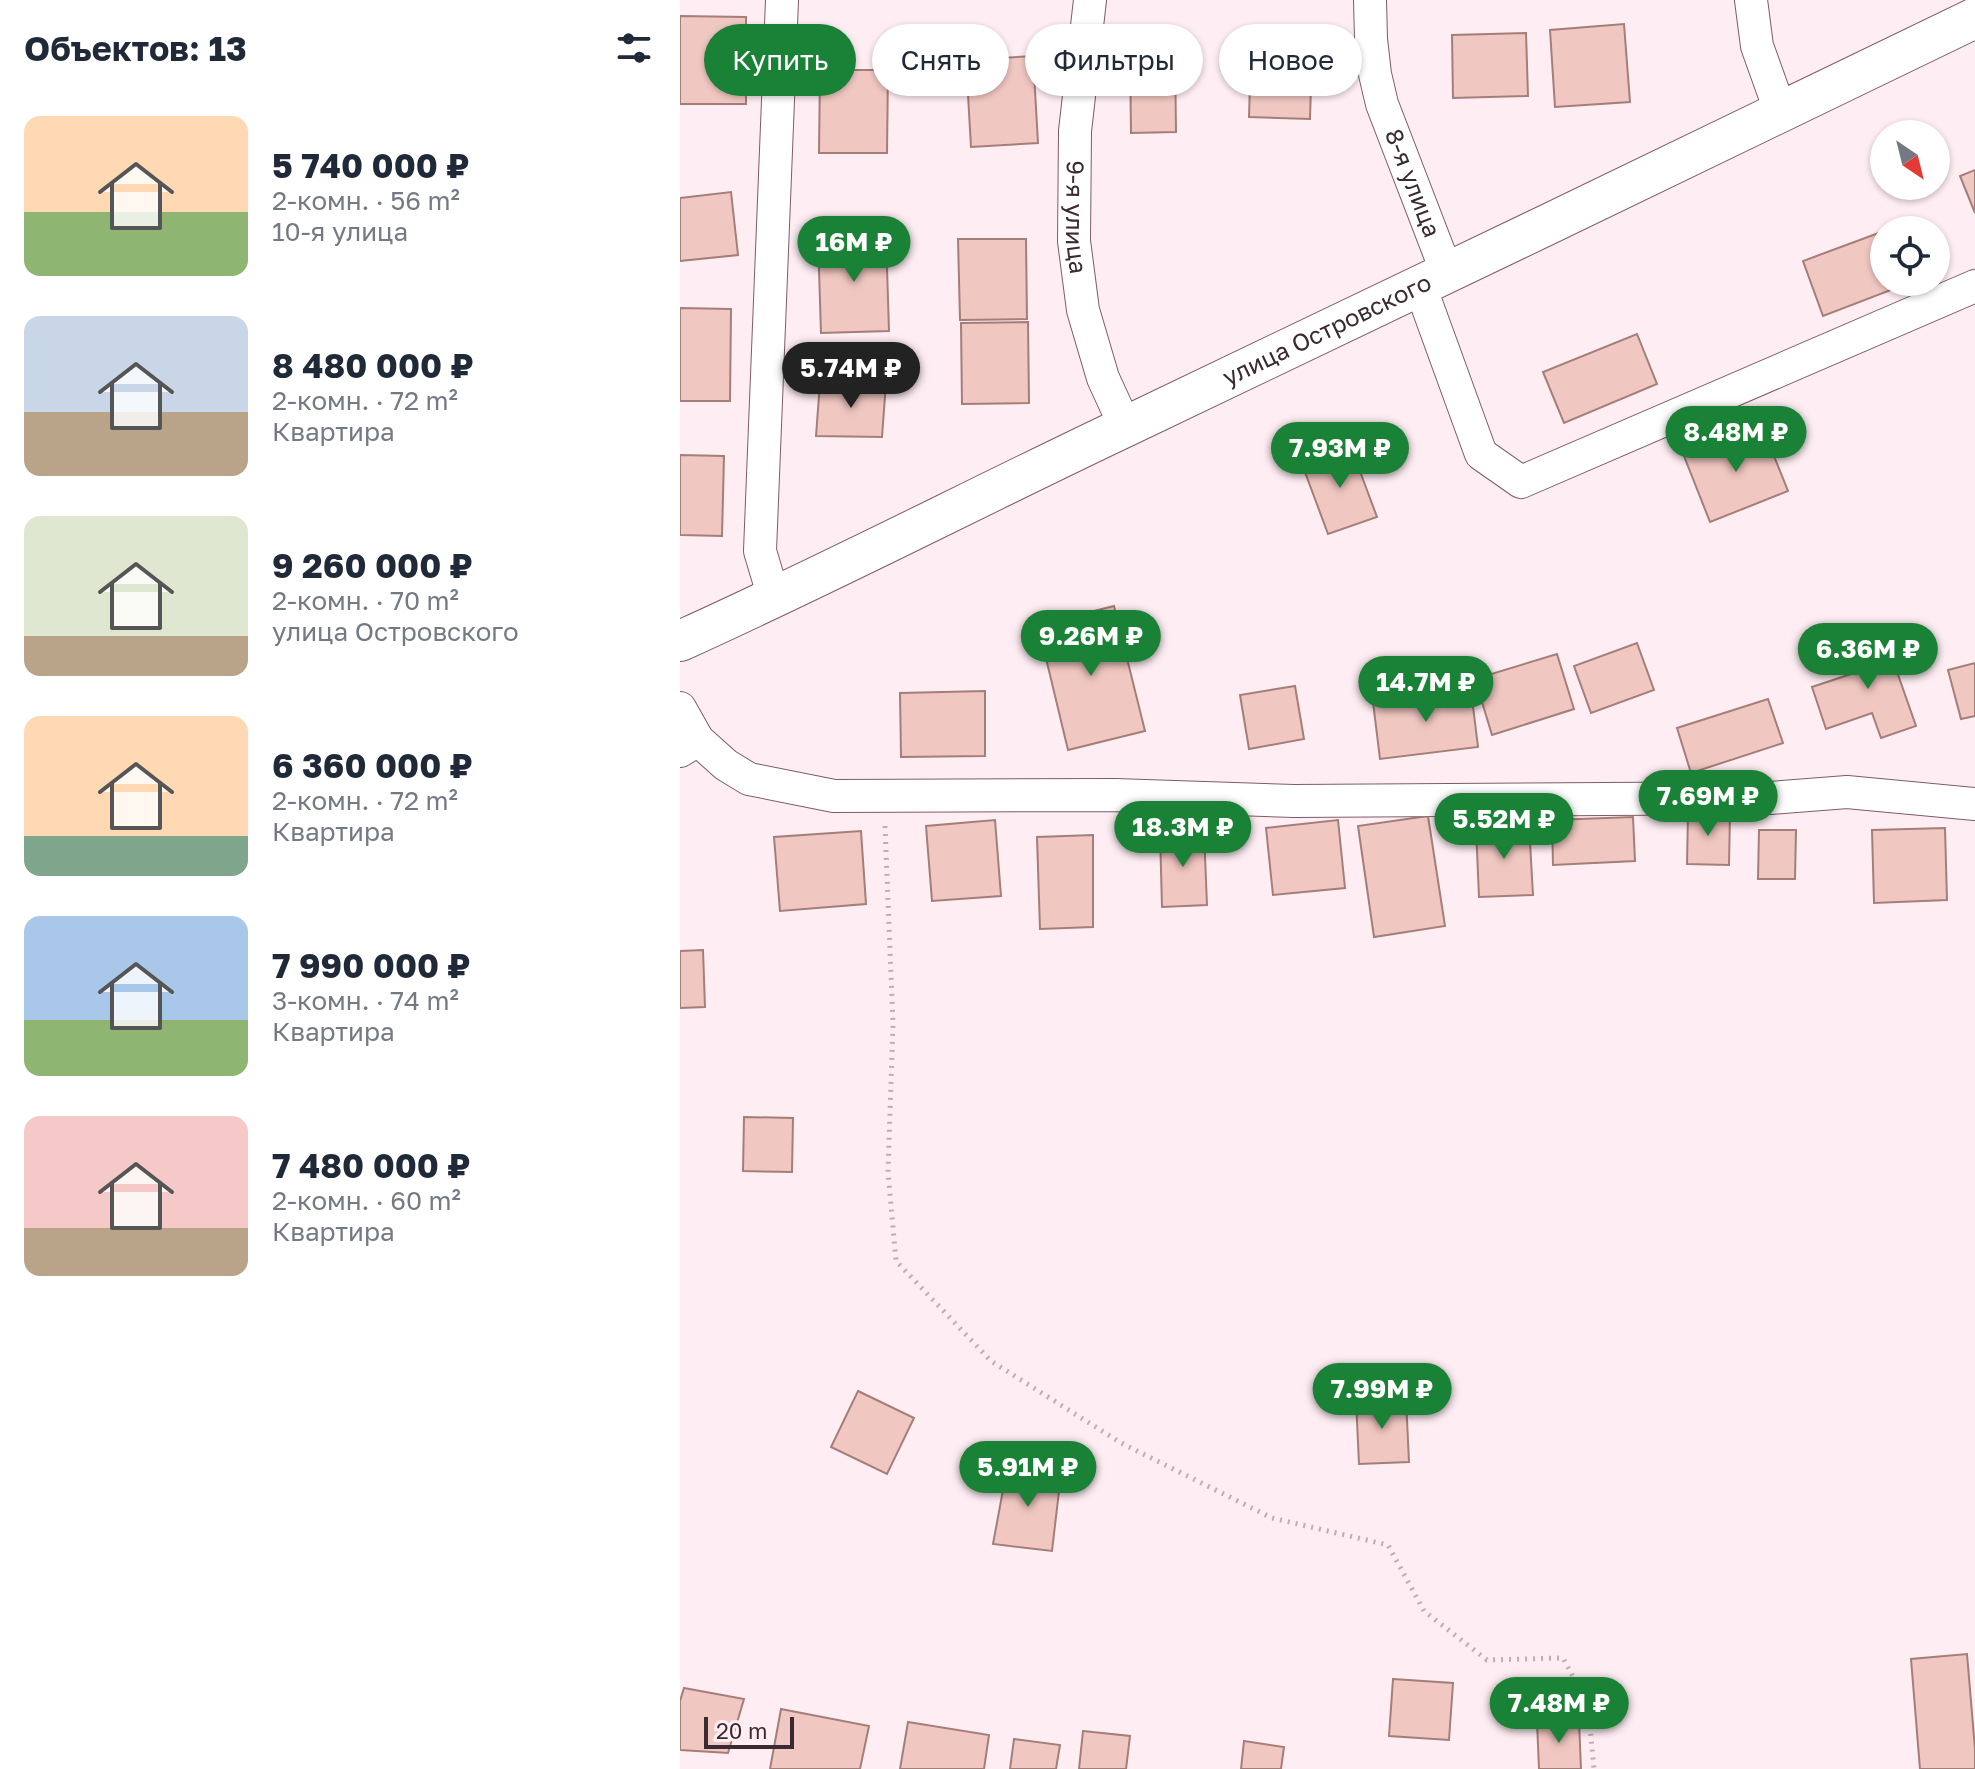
<!DOCTYPE html>
<html lang="ru">
<head>
<meta charset="utf-8">
<style>
	:root { --surface:#fff; --page:#f2f2f3; --text:#1f2937; --muted:#747a83; --accent:#1a8237 }
	body { margin:0; font-family:"Golos Text",sans-serif; background:var(--page); color:var(--text); height:100vh; display:flex; flex-direction:column; font-size:30px; white-space:nowrap }
	* { box-sizing:border-box; margin:0 }
	p { font-size:26px; color:var(--muted) }
	.icon { flex:none; width:44px; height:44px; fill:none; stroke:currentColor; stroke-width:2; stroke-linecap:round; stroke-linejoin:round }
	.map { position:relative; flex:1; overflow:hidden }
	.sheet { display:flex; flex-direction:column; background:var(--surface); width:680px }
	.sheet>* { flex:none }
	.top-card { position:absolute; left:24px; top:24px; width:760px; height:72px; display:flex; gap:16px }
	.needle { width:52px; rotate:145deg }
	.fabs { position:absolute; left:1190px; top:120px; display:grid; gap:16px }
	.fabs a { display:grid; place-items:center; width:80px; height:80px; border-radius:50%; background:var(--surface); box-shadow:0 2px 6px #0004; font-size:40px }
	.scale { position:absolute; left:24px; bottom:20px; width:90px; box-sizing:border-box; padding-left:8px; border:4px solid #3a2b30; border-top:0; font-size:22px; line-height:28px; white-space:nowrap; color:#3a2b30; -webkit-text-stroke:6px #feeef3; paint-order:stroke }
	.price { position:absolute; translate:-50% -68px; padding:0 18px; border-radius:28px; background:var(--accent); color:#fff; font-size:26px; line-height:52px; filter:drop-shadow(0 2px 4px #0008) }
	.price::after { content:''; position:absolute; left:50%; top:48px; width:24px; height:18px; margin-left:-12px; background:inherit; clip-path:polygon(0 0,100% 0,50% 100%) }
	.price.active { background:#222; color:#fff }
	ul { padding:0; list-style:none }
	li { display:flex; align-items:center; gap:24px; height:200px; padding:0 24px }
	li span { display:grid; place-items:center; flex:none; width:224px; height:160px; border-radius:16px; color:#555 }
	li>.icon { margin-inline-start:auto }
	span .icon { width:96px; height:96px; fill:#fffc; stroke-width:1 }
	li b { font-size:34px }
	h2 { display:flex; justify-content:space-between; align-items:center; height:96px; padding:0 24px; font-size:34px }
	.chip { padding:0 28px; border-radius:36px; background:var(--surface); box-shadow:0 2px 6px #0004; font-size:28px; line-height:72px }
	.chip.active { background:var(--accent); color:#fff }
	main { display:flex; flex:1; min-height:0 }
	.map>svg:first-child { display:block }
	.building { fill:#f1c7c2; stroke:#a47e79; stroke-width:2 }
	.lines { fill:none; stroke-linecap:round; stroke-linejoin:round }
	.minor-casing { stroke:#7e5c67; stroke-width:34 }
	.tertiary-casing { stroke:#7e5c67; stroke-width:42 }
	.path { stroke:#beaeb3; stroke-width:5; stroke-dasharray:2 6; stroke-linecap:butt }
	.minor { stroke:#fff; stroke-width:32 }
	.tertiary { stroke:#fff; stroke-width:40 }
	.labels { text-anchor:middle; stroke-width:8; stroke-linejoin:round; paint-order:stroke }
	.street-label { font-size:24px; fill:#3a2b30; stroke:#feeef3 }
</style>
</head>
<body>
<main>
<section class="sheet">
<h2>Объектов: 13<svg class="icon" aria-label="filters" viewBox="0 0 24 24"><path d="M4 7h16M4 17h16"/><circle cx="9" cy="7" r="2"/><circle cx="15" cy="17" r="2"/></svg></h2>
<ul>
<li><span style="background:linear-gradient(#ffd9b3 60%,#8fb573 0)"><svg class="icon" aria-label="home" viewBox="0 0 24 24"><path d="M3 11l9-7 9 7M6 9v11h12V9"/></svg></span><div><b>5 740 000 ₽</b><p>2-комн. · 56 m²</p><p>10-я улица</p></div></li>
<li><span style="background:linear-gradient(#c9d6e8 60%,#b9a48a 0)"><svg class="icon" aria-label="home" viewBox="0 0 24 24"><path d="M3 11l9-7 9 7M6 9v11h12V9"/></svg></span><div><b>8 480 000 ₽</b><p>2-комн. · 72 m²</p><p>Квартира</p></div></li>
<li><span style="background:linear-gradient(#dfe7d0 75%,#b9a48a 0)"><svg class="icon" aria-label="home" viewBox="0 0 24 24"><path d="M3 11l9-7 9 7M6 9v11h12V9"/></svg></span><div><b>9 260 000 ₽</b><p>2-комн. · 70 m²</p><p>улица Островского</p></div></li>
<li><span style="background:linear-gradient(#ffd9b3 75%,#7fa58c 0)"><svg class="icon" aria-label="home" viewBox="0 0 24 24"><path d="M3 11l9-7 9 7M6 9v11h12V9"/></svg></span><div><b>6 360 000 ₽</b><p>2-комн. · 72 m²</p><p>Квартира</p></div></li>
<li><span style="background:linear-gradient(#a9c7e8 65%,#8fb573 0)"><svg class="icon" aria-label="home" viewBox="0 0 24 24"><path d="M3 11l9-7 9 7M6 9v11h12V9"/></svg></span><div><b>7 990 000 ₽</b><p>3-комн. · 74 m²</p><p>Квартира</p></div></li>
<li><span style="background:linear-gradient(#f6c9c9 70%,#b9a48a 0)"><svg class="icon" aria-label="home" viewBox="0 0 24 24"><path d="M3 11l9-7 9 7M6 9v11h12V9"/></svg></span><div><b>7 480 000 ₽</b><p>2-комн. · 60 m²</p><p>Квартира</p></div></li>
</ul>
</section>
<div class="map">
<svg width="1295" height="1769" viewBox="0 0 1295 1769">
	<rect width="100%" height="100%" fill="#feeef3"/>
	<g class="building">
		<polygon points="0,16 66,17 66,104 0,104"/>
		<polygon points="944,24 950,102 875,107 870,30"/>
		<polygon points="846,33 848,96 773,98 772,35"/>
		<polygon points="571,49 632,51 630,119 569,117"/>
		<polygon points="495,50 496,132 451,133 450,51"/>
		<polygon points="353,56 358,143 291,147 286,60"/>
		<polygon points="140,70 208,70 207,153 139,153"/>
		<polygon points="1295,170 1295,213 1280,176"/>
		<polygon points="51,192 58,255 0,261 0,198"/>
		<polygon points="1204,231 1204,282 1223,282 1224,285 1143,316 1123,261"/>
		<polygon points="206,236 209,331 141,333 138,238"/>
		<polygon points="278,239 346,239 347,319 280,320"/>
		<polygon points="0,308 51,309 50,401 0,401"/>
		<polygon points="348,322 349,403 282,404 281,323"/>
		<polygon points="957,334 977,384 884,423 863,372"/>
		<polygon points="140,382 206,383 202,437 136,436"/>
		<polygon points="1082,426 1108,491 1030,522 1004,456"/>
		<polygon points="671,447 697,517 648,534 622,464"/>
		<polygon points="0,455 44,456 42,536 0,535"/>
		<polygon points="434,606 465,731 388,750 358,625"/>
		<polygon points="1202,629 1236,726 1201,738 1192,713 1146,729 1132,687 1186,669 1176,639"/>
		<polygon points="957,643 974,690 911,713 894,666"/>
		<polygon points="877,654 894,709 812,735 795,679"/>
		<polygon points="1295,663 1295,716 1281,719 1268,670"/>
		<polygon points="615,686 624,739 569,749 560,695"/>
		<polygon points="791,690 798,747 700,759 693,702"/>
		<polygon points="305,691 305,756 221,757 220,693"/>
		<polygon points="1088,699 1103,743 1011,773 997,728"/>
		<polygon points="1008,812 1050,813 1049,865 1007,864"/>
		<polygon points="748,816 765,926 694,937 678,826"/>
		<polygon points="953,817 955,861 873,865 872,820"/>
		<polygon points="315,820 321,896 252,901 246,826"/>
		<polygon points="658,820 665,888 593,895 586,828"/>
		<polygon points="849,825 853,895 799,897 796,828"/>
		<polygon points="1265,828 1267,900 1194,903 1192,830"/>
		<polygon points="1079,830 1116,830 1115,879 1078,879"/>
		<polygon points="181,831 186,904 100,911 94,837"/>
		<polygon points="524,831 527,905 482,907 480,833"/>
		<polygon points="413,835 413,927 360,929 357,837"/>
		<polygon points="23,950 25,1007 0,1008 0,951"/>
		<polygon points="64,1117 113,1118 112,1172 63,1171"/>
		<polygon points="178,1391 234,1418 207,1474 151,1447"/>
		<polygon points="726,1398 729,1462 679,1464 676,1400"/>
		<polygon points="328,1463 381,1474 372,1551 313,1544"/>
		<polygon points="1287,1654 1295,1749 1295,1769 1240,1769 1231,1659"/>
		<polygon points="713,1679 773,1683 769,1740 709,1736"/>
		<polygon points="4,1688 64,1699 48,1753 0,1750 0,1701"/>
		<polygon points="101,1709 189,1726 180,1769 90,1769"/>
		<polygon points="899,1721 901,1769 859,1769 857,1722"/>
		<polygon points="228,1722 309,1735 304,1769 220,1769"/>
		<polygon points="403,1731 450,1736 446,1769 399,1769"/>
		<polygon points="334,1739 380,1745 376,1769 330,1769"/>
		<polygon points="564,1741 604,1747 601,1769 561,1769"/>
	</g>
	<g class="lines">
		<defs>
			<g id="minor">
				<path id="s1" d="M410,0L395,131L394,241L403,310L423,378L445,426"/>
				<path id="s2" d="M690,0L691,39L695,74L702,104L767,273"/>
				<polyline points="1071,0 1077,46 1101,113"/>
				<polyline points="740,286 801,454 841,482 1295,286"/>
				<polyline points="94,598 80,551 102,0"/>
				<polyline points="0,708 18,740"/>
				<polyline points="0,751 18,740 46,765 69,779 154,796 435,795 614,801 1090,798 1167,792 1295,804"/>
			</g>
			<g id="tertiary">
				<path id="s3" d="M0,641C151,573 299,496 449,425C731,290 1014,155 1295,18"/>
			</g>
		</defs>
		<use href="#minor" class="minor-casing"/>
		<use href="#tertiary" class="tertiary-casing"/>
		<polyline class="path" points="205,826 213,1024 208,1172 216,1261 311,1361 441,1443 592,1518 708,1545 744,1611 807,1660 883,1658 908,1705 914,1769"/>
		<use href="#minor" class="minor"/>
		<use href="#tertiary" class="tertiary"/>
	</g>
	<g class="labels">
		<g class="street-label">
			<text dy="8" stroke="none"><textPath href="#s2" startOffset="190">8-я улица</textPath></text>
			<text dy="8" stroke="none"><textPath href="#s1" startOffset="218">9-я улица</textPath></text>
			<text dy="8" stroke="none"><textPath href="#s3" startOffset="718">улица Островского</textPath></text>
		</g>
	</g>
</svg>
<div class="fabs">
<a><svg class="needle" viewBox="-14 -14 28 28"><path d="M0-13l5 13h-10z" fill="#e53935"/><path d="M0 13l5-13h-10z" fill="#747a83"/></svg></a>
<a><svg class="icon" aria-label="locate" viewBox="0 0 24 24"><circle cx="12" cy="12" r="6"/><path d="M12 2v4M12 18v4M2 12h4M18 12h4"/></svg></a>
</div>
<div class="scale">20 m</div>
<b class="price" style="left:174px;top:284px">16M ₽</b>
<b class="price active" style="left:171px;top:410px">5.74M ₽</b>
<b class="price" style="left:1056px;top:474px">8.48M ₽</b>
<b class="price" style="left:660px;top:490px">7.93M ₽</b>
<b class="price" style="left:411px;top:678px">9.26M ₽</b>
<b class="price" style="left:1188px;top:691px">6.36M ₽</b>
<b class="price" style="left:746px;top:724px">14.7M ₽</b>
<b class="price" style="left:1028px;top:838px">7.69M ₽</b>
<b class="price" style="left:824px;top:861px">5.52M ₽</b>
<b class="price" style="left:503px;top:869px">18.3M ₽</b>
<b class="price" style="left:702px;top:1431px">7.99M ₽</b>
<b class="price" style="left:348px;top:1509px">5.91M ₽</b>
<b class="price" style="left:879px;top:1745px">7.48M ₽</b>
<div class="top-card">
<a class="chip active">Купить</a>
<a class="chip">Снять</a>
<a class="chip">Фильтры</a>
<a class="chip">Новое</a>
</div>
</div>
</main>
</body>
</html>
